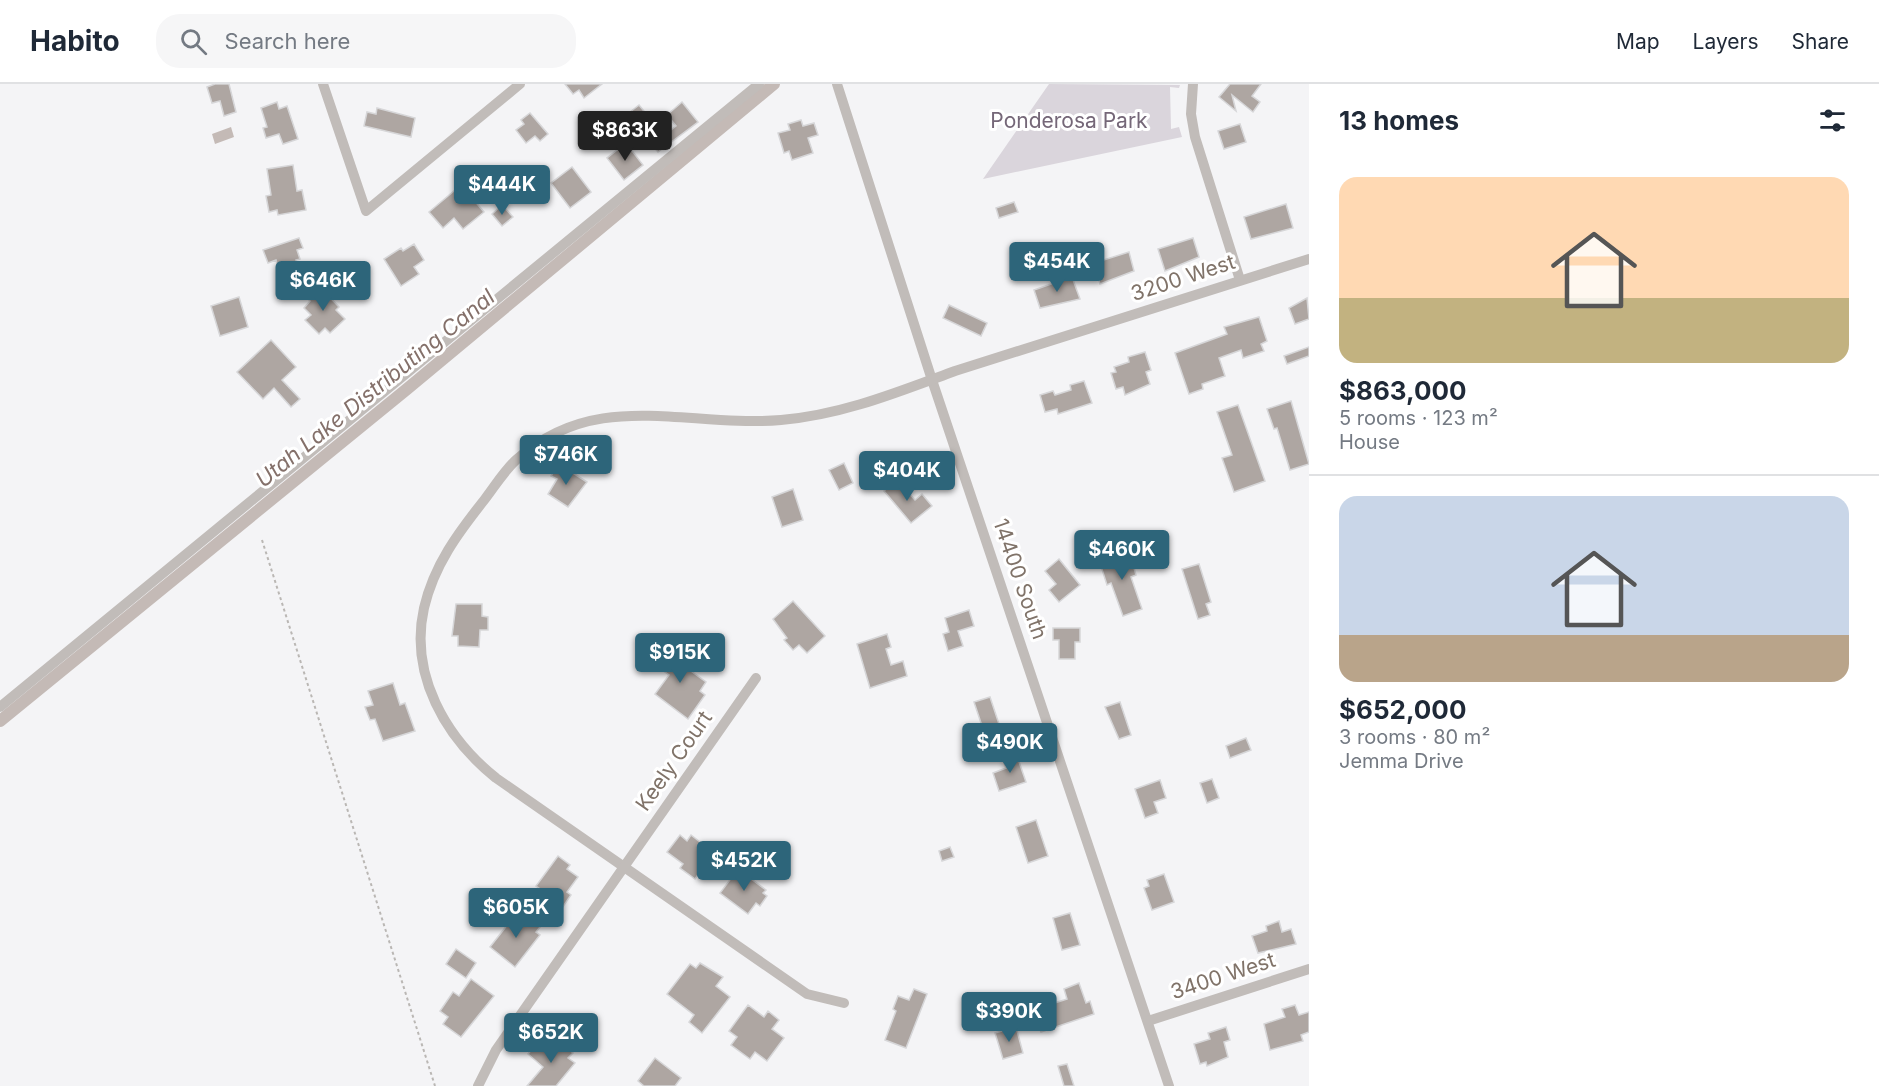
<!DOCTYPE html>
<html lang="en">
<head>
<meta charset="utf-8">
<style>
	:root { --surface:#fff; --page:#f6f6f7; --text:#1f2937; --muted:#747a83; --line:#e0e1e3; --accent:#2d657a }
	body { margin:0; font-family:Inter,sans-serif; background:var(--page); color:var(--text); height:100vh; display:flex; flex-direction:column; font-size:22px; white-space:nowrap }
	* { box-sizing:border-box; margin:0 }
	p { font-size:20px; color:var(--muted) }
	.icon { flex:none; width:33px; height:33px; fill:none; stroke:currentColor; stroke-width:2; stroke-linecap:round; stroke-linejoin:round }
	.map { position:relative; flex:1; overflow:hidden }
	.sheet { display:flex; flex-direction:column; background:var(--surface); width:570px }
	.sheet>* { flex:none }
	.price { position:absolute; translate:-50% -51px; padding:0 14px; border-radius:6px; background:var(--accent); color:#fff; font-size:20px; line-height:39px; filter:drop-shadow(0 2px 3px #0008) }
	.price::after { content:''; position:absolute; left:50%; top:36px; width:18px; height:14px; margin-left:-9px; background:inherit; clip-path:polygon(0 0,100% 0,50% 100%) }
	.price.selected { background:#222; color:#fff }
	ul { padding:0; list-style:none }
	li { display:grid; align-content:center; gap:12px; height:318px; padding:0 30px }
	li+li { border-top:2px solid var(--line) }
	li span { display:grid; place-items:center; height:186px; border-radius:18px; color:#555 }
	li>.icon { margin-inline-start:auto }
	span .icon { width:108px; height:108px; fill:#fffc; stroke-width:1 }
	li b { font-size:26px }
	h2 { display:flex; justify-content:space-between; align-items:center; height:72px; padding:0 30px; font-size:26px }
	header { display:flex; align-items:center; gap:36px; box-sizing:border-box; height:84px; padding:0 30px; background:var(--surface); border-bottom:2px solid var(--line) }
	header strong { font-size:28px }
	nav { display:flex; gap:33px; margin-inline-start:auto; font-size:21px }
	.search { width:420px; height:54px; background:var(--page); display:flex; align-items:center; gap:15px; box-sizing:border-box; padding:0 21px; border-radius:24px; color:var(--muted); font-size:22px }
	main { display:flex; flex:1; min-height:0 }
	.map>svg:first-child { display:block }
	.green { fill:#dad5dc }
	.water { fill:#c4bab6 }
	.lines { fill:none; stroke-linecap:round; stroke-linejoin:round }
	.canal { stroke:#c4bab6; stroke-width:12 }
	.building { fill:#aea6a2; stroke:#d6d6d8; stroke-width:1.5 }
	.path { stroke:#bab7b4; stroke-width:2; stroke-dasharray:3 3; stroke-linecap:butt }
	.minor { stroke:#c1bcb9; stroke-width:10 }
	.labels { text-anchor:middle; stroke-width:6; stroke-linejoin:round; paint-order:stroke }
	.park-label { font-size:21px; fill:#756778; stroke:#fff }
	.street-label { font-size:21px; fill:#807369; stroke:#fff }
	.water-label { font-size:22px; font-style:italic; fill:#84706a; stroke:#fff }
</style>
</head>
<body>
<header>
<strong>Habito</strong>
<div class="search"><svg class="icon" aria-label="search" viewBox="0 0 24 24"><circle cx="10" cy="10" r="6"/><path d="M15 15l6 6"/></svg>Search here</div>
<nav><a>Map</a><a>Layers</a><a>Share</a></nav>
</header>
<main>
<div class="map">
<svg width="1309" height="1002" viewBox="0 0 1309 1002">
	<rect width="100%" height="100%" fill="#f4f4f6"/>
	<polygon class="green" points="1049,0 1180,1 1179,4 1170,3 1171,45 1179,43 1182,53 983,95"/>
	<polygon class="water" points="231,43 234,53 215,60 212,50"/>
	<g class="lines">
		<polyline class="canal" points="0,637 407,305 774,0"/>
	</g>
	<g class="building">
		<polygon points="215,0 229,0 236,28 224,32 220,17 212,19 207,3"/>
		<polygon points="565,0 602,0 584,14 579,6 573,10"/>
		<polygon points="1230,0 1261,0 1252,12 1260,18 1253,28 1232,11 1236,27 1219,13"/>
		<polygon points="277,18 279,25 287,22 298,55 283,60 279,50 266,54 263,44 267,43 261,24"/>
		<polygon points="682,18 698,38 658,68 652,61 676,42 667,31"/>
		<polygon points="639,21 651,36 632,51 620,36"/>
		<polygon points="377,24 415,34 411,53 364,42 367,28 376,30"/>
		<polygon points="530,29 548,50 540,57 535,52 526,59 516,46 524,40 521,36"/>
		<polygon points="801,36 803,42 814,39 818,51 808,54 813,69 792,76 789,67 784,69 778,49 790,46 788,40"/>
		<polygon points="1240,40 1246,58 1224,65 1218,47"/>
		<polygon points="626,59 643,81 624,96 607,74"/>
		<polygon points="293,81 297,107 302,106 306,126 278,131 277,126 269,128 266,112 271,111 267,85"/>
		<polygon points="572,83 591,108 570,124 551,99"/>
		<polygon points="461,101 484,128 463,145 454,134 443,144 429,128"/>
		<polygon points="1014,118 1018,128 999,134 996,124"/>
		<polygon points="1286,120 1293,144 1251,155 1244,133"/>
		<polygon points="502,121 513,133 502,142 492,130"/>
		<polygon points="299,154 303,164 297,166 300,175 296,176 298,182 289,186 287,180 278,183 276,176 268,179 263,166"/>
		<polygon points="1193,154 1199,173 1165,187 1158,165"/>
		<polygon points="414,160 424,176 414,183 419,190 401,202 384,175 401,164 403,167"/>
		<polygon points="1129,168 1134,187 1100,200 1094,179"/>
		<polygon points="1062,191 1063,196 1072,193 1080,215 1040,224 1034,206 1054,199 1053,194"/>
		<polygon points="319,202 339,223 336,226 345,235 330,249 325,244 319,250 305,236 311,231 304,224 310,217 307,214"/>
		<polygon points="239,213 248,243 220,252 211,222"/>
		<polygon points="1307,214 1309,235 1295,240 1289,224"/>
		<polygon points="949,221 987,239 981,252 943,234"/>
		<polygon points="1259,233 1267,257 1261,260 1264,267 1243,274 1241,266 1219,274 1225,292 1202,300 1203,305 1189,310 1175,269 1227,250 1224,243"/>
		<polygon points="271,256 296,283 282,296 300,315 291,323 274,304 263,315 237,288"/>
		<polygon points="1309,263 1309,272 1287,280 1284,272"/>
		<polygon points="1145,268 1151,286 1146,288 1150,300 1125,311 1123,303 1116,305 1111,289 1116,288 1114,283 1129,278 1128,273"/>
		<polygon points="1084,297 1092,319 1058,330 1057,325 1045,328 1040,311 1053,307 1055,311 1071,306 1070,301"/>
		<polygon points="1291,317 1309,380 1290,386 1277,344 1274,345 1267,325"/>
		<polygon points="1238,321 1265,397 1234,408 1222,374 1232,371 1217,328"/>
		<polygon points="844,379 853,399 839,406 829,386"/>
		<polygon points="559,380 587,398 568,423 548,410 557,395 551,392"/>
		<polygon points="897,396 915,416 922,410 932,422 911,439 884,407"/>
		<polygon points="793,405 803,436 782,443 772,413"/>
		<polygon points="1129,466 1136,491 1131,493 1142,525 1123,532 1111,499 1107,501 1099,476"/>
		<polygon points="1059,475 1080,501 1059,518 1049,506 1056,500 1045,487"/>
		<polygon points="1199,480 1211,518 1206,520 1210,531 1198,535 1182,485"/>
		<polygon points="793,517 825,552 807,569 799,561 793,566 784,556 787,554 773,535"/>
		<polygon points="456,520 482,520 482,532 488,533 488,546 480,546 479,563 458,562 458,552 452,552"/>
		<polygon points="969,526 974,542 958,547 963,562 948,567 943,550 949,548 945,534"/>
		<polygon points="1053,544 1080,544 1080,558 1075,558 1075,575 1059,575 1059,556 1053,556"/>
		<polygon points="887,550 891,563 886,565 891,581 903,577 907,592 870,604 857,560"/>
		<polygon points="666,563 693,583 691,587 706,598 700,607 705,611 688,635 655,610 669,591 654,580"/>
		<polygon points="393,599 400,621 405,619 415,647 383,657 375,635 370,636 365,623 373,621 368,607"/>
		<polygon points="990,613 1000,643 984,648 974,618"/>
		<polygon points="1120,618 1131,651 1119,655 1105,623"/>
		<polygon points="1246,654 1251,666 1230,674 1226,662"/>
		<polygon points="1016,669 1026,698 999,707 993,689 1006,684 1002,674"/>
		<polygon points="1212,695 1219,714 1207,719 1200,699"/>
		<polygon points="1160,696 1166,714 1154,718 1158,729 1145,734 1135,705"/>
		<polygon points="1036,736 1048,772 1028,779 1016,743"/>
		<polygon points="680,751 687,757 691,751 709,765 700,777 705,781 695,795 680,784 683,780 667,768"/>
		<polygon points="950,763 954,773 942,777 939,767"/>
		<polygon points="558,772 570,781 567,785 578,793 567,808 571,811 560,827 539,812 543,807 536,802"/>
		<polygon points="738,785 766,806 763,809 767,812 760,822 756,819 748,830 720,809"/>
		<polygon points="1164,790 1174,818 1152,826 1144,804 1149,802 1147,796"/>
		<polygon points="519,826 540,843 536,848 540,851 515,883 490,863"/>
		<polygon points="1070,829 1080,861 1062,866 1053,834"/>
		<polygon points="1279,837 1282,848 1291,845 1296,860 1258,869 1252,852 1267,847 1266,842"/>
		<polygon points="456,865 476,879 466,894 446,880"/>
		<polygon points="700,879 723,893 716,902 730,913 702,949 689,938 694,931 667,910 690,880 696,884"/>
		<polygon points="471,895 494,912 461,953 443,940 448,933 440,927 453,908 459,912"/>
		<polygon points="1079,899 1086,919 1090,917 1094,930 1041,948 1033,926 1067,915 1064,905"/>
		<polygon points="914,905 927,910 906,964 885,956 896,927 893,925 898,912 909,916"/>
		<polygon points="748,921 764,933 768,927 779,936 772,945 784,954 767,977 755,968 750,975 731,961 737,953 729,947"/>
		<polygon points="1295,921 1299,931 1309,928 1309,948 1301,951 1303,957 1270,966 1264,940 1285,933 1282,925"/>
		<polygon points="1016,943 1023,969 1003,975 995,949"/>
		<polygon points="1226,943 1230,956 1224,958 1228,973 1207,982 1206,978 1200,980 1194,960 1210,955 1208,949"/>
		<polygon points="557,956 573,969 568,974 575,979 556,1002 527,1002 543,983 528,970 537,959 548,967"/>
		<polygon points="655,974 681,994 675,1002 644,1002 638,997"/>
		<polygon points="1067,980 1074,1002 1064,1002 1058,982"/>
	</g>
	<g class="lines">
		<polyline class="path" points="262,456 435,1002"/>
		<g class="minor">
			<polyline points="323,0 366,127 520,0"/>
			<polyline points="837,0 932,296 1169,1002"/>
			<polyline points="1193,0 1191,30 1195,53 1240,196"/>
			<polyline points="0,623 759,0"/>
			<path d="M844,919L807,910L496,694C446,654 409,591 424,524C434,481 458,449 485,415C495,402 504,387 516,376C596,303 686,344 781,336C842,331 898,308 955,287L1309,175"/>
			<polyline points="1148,937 1309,885"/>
			<polyline points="478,1002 496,966 756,594"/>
		</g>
	</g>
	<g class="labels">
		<g class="park-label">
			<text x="1069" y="44">Ponderosa Park</text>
		</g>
		<g class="street-label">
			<text transform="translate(1183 194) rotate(-18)" y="7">3200 West</text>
			<text transform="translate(1020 495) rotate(71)" y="7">14400 South</text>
			<text transform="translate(674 677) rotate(-55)" y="7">Keely Court</text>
			<text transform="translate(1223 892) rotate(-18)" y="7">3400 West</text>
		</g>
		<g class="water-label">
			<text transform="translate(375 304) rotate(-39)" y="8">Utah Lake Distributing Canal</text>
		</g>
	</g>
</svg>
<b class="price selected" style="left:625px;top:78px">$863K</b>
<b class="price" style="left:502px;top:132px">$444K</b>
<b class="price" style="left:1057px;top:209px">$454K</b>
<b class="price" style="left:323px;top:228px">$646K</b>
<b class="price" style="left:566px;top:402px">$746K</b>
<b class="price" style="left:907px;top:418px">$404K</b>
<b class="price" style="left:1122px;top:497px">$460K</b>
<b class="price" style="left:680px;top:600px">$915K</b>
<b class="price" style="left:1010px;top:690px">$490K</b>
<b class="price" style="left:744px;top:808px">$452K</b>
<b class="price" style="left:516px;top:855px">$605K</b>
<b class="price" style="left:1009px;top:959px">$390K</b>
<b class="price" style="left:551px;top:980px">$652K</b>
</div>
<section class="sheet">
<h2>13 homes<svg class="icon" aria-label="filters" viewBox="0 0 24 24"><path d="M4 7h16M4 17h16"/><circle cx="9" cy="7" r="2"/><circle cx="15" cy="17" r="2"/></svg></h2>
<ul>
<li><span style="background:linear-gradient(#ffd9b3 65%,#c2b280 0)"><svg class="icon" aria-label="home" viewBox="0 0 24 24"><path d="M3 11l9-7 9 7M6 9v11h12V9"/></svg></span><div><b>$863,000</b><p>5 rooms · 123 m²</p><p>House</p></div></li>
<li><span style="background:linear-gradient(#c9d6e8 75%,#b9a48a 0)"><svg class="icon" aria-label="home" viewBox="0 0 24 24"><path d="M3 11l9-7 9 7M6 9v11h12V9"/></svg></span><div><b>$652,000</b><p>3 rooms · 80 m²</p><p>Jemma Drive</p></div></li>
</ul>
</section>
</main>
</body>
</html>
